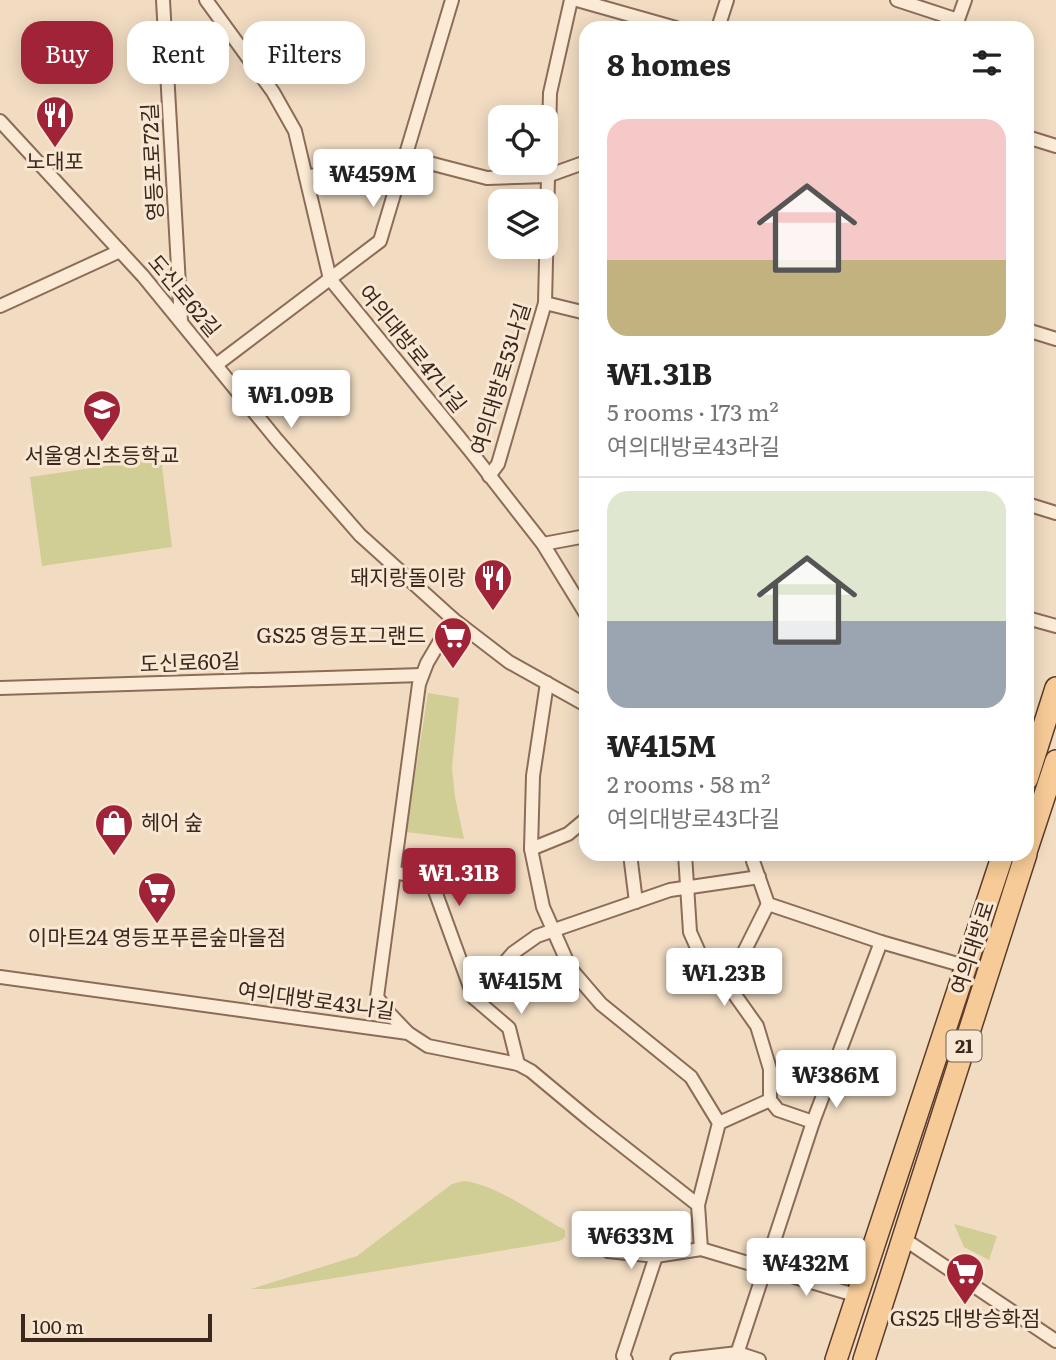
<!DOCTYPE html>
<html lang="en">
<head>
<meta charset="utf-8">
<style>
	:root { --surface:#fff; --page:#f2f2f2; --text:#222; --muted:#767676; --line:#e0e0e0; --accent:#a02337 }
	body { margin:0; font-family:Literata,"Noto Sans KR",serif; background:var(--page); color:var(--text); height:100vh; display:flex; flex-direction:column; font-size:26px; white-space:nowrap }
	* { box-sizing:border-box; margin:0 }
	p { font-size:23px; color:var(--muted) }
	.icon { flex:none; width:38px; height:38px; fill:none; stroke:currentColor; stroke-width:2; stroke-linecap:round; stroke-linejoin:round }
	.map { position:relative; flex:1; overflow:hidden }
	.sheet { position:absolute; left:579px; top:21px; width:455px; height:840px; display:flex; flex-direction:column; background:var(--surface); border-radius:21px; box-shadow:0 4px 18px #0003 }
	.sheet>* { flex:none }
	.banner { position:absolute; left:21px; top:21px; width:453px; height:63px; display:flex; gap:14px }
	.tools { position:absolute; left:488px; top:105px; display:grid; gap:14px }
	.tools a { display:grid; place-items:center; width:70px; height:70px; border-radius:14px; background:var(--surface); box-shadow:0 4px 18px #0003; font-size:35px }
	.scale { position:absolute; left:21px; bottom:18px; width:191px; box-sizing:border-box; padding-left:7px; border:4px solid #3b271d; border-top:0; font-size:19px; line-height:24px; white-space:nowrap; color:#3b271d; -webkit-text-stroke:5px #f8e7d2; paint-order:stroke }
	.price { position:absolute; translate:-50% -60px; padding:0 16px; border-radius:7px; background:#fff; color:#222; font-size:23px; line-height:46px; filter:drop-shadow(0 2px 4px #0008) }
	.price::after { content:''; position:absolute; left:50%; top:42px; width:21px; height:16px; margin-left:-10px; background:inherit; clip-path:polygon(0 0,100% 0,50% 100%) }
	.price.active { background:var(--accent); color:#fff }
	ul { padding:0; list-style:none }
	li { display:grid; align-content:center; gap:14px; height:371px; padding:0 28px }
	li+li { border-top:2px solid var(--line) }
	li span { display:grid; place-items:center; height:217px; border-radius:21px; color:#555 }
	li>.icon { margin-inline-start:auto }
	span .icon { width:126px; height:126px; fill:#fffc; stroke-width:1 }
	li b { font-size:30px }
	h2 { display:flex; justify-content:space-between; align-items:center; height:84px; padding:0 28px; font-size:30px }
	.chip { padding:0 24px; border-radius:21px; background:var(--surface); box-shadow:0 4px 18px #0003; font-size:24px; line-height:63px }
	.chip.active { background:var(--accent); color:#fff }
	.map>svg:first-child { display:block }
	.green { fill:#d0ce95 }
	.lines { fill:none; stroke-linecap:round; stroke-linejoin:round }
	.minor-casing { stroke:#8c6c58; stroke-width:16 }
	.primary-casing { stroke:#5a3b2c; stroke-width:24 }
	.minor { stroke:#fbebd6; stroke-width:12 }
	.primary { stroke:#f7cb97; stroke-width:21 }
	.labels { text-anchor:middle; stroke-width:6; stroke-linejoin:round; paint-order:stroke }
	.shield { fill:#f8e7d2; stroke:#746153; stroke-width:2 }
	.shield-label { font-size:19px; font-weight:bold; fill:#3b271d }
	.poi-label { font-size:21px; fill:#3b271d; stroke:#f8e7d2 }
	.street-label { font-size:21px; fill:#3b271d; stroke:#f8e7d2 }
</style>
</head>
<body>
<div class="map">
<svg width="1056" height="1360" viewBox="0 0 1056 1360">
	<rect width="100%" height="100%" fill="#f1dcc2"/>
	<g class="green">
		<polygon points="161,458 172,547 42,566 30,477"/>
		<polygon points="428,693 459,698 452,768 455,797 464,839 406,832"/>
		<path d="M463,1181C496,1184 535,1214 565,1230V1237L560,1241L268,1289H251L357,1256L452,1184Z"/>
		<polygon points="954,1224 997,1236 989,1260 964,1247"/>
	</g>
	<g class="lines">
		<defs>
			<g id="minor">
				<polyline points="163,0 181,321"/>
				<polyline points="206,0 273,92 295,131 330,279 472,453 543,544 586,614"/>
				<polyline points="577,0 676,28"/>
				<polyline points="897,0 958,20"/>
				<polyline points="718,28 727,0"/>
				<polyline points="955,28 965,0"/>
				<polyline points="0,121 143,276 277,440 360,535 453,619 509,662 586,705"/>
				<polyline points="1027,137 1056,146"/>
				<polyline points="306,177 406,157 487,178 547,176 586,162"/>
				<polyline points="545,303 586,313"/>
				<polyline points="0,306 120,251"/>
				<polyline points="1027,330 1056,339"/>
				<polyline points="216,365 380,241 452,0"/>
				<polyline points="489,476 498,464 545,303 550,93 571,0"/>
				<polyline points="1027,504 1056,513"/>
				<polyline points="543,544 586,536"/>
				<polyline points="1027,618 1056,626"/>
				<polyline points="547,683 533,776 531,849 543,907 570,968 601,1004 691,1077 719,1123 698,1205"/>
				<polyline points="0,688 422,675"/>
				<polyline points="531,849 568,834 586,819"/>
				<polyline points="630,854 636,902"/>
				<polyline points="685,854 690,932 706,968 730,988 757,1026 770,1069 770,1100 778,1110 813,1122"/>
				<polyline points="754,854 753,861 768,904 881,942 968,967"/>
				<polyline points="394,872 431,880 474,998 509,1028 518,1064"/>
				<polyline points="0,977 408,1033 428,1046 518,1064 531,1071 591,1121 698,1205 701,1249"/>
				<polyline points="727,986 768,904"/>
				<polyline points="474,998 513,953 537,936 670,890 759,877"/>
				<polyline points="408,1033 388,1012 377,997 419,684 427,663 453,619"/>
				<polyline points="719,1123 770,1100"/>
				<polyline points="901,1237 1056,1341"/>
				<polyline points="608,1251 656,1256 701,1249 858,1296"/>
				<polyline points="626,1360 623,1356 656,1256"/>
				<polyline points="677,1360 738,1353 759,1360"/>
				<polyline points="735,1360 813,1122 881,942"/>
			</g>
			<g id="primary">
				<polyline points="1027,779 1056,688"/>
				<polyline points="1027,849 1056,761"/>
				<polyline points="836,1360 1003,854"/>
				<polyline points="864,1360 1026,854"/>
			</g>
		</defs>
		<use href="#minor" class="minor-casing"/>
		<use href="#primary" class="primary-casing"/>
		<use href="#minor" class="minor"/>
		<use href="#primary" class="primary"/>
	</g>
	<defs>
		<symbol id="restaurant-pin" viewBox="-11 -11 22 30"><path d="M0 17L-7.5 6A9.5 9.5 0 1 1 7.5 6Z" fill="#a02337" stroke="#f8e7d2"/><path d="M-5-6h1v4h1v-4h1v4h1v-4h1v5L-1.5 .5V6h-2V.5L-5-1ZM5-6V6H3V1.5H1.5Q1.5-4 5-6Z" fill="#fff"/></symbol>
		<symbol id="school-pin" viewBox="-11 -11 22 30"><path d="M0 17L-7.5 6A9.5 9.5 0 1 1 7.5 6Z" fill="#a02337" stroke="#f8e7d2"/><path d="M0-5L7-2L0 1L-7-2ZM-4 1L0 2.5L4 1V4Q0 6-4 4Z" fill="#fff"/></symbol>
		<symbol id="supermarket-pin" viewBox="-11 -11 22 30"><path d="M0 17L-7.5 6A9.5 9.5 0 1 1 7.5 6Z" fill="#a02337" stroke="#f8e7d2"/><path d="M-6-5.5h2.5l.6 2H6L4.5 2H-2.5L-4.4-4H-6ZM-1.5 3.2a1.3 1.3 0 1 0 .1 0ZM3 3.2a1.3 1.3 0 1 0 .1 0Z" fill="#fff"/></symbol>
		<symbol id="shop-pin" viewBox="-11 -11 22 30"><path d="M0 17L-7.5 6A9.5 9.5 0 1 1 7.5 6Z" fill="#a02337" stroke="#f8e7d2"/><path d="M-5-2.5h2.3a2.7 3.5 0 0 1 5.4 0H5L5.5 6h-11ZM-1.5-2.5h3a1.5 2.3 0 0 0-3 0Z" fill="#fff"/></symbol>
	</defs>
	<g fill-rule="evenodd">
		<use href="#restaurant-pin" x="33" y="93" width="44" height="60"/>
		<use href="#school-pin" x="80" y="387" width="44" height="60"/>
		<use href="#restaurant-pin" x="471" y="556" width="44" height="60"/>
		<use href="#supermarket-pin" x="431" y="614" width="44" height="60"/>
		<use href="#shop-pin" x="92" y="801" width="44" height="60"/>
		<use href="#supermarket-pin" x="135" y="869" width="44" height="60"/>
		<use href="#supermarket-pin" x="943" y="1250" width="44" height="60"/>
	</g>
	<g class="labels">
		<rect class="shield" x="946.5" y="1030.5" width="35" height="31" rx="5"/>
		<g class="shield-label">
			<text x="964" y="1053">21</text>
		</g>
		<g class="poi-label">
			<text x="55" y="169">노대포</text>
			<text x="102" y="463">서울영신초등학교</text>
			<text x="466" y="585" text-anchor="end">돼지랑돌이랑</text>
			<text x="426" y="643" text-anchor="end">GS25 영등포그랜드</text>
			<text x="141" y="830" text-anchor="start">헤어 숲</text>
			<text x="157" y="945">이마트24 영등포푸른숲마을점</text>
			<text x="965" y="1326">GS25 대방승화점</text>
		</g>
		<g class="street-label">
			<text transform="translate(153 162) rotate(-93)" y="7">영등포로72길</text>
			<text transform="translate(184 296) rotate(50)" y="7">도신로62길</text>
			<text transform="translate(412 349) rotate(51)" y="7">여의대방로47나길</text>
			<text transform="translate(501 379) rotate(-73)" y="7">여의대방로53나길</text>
			<text transform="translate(190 663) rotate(-2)" y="7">도신로60길</text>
			<text transform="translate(973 948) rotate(-72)" y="7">여의대방로</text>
			<text transform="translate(316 1001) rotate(8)" y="7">여의대방로43나길</text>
		</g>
	</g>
</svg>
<div class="tools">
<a><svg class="icon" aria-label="locate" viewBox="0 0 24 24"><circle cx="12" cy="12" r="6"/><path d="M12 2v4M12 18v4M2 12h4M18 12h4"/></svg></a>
<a><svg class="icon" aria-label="layers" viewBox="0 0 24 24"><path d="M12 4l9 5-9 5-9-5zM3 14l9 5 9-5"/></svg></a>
</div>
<div class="scale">100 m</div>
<b class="price" style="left:373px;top:209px">₩459M</b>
<b class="price" style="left:291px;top:430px">₩1.09B</b>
<b class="price active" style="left:459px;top:908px">₩1.31B</b>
<b class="price" style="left:724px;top:1008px">₩1.23B</b>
<b class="price" style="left:521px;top:1016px">₩415M</b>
<b class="price" style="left:836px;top:1110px">₩386M</b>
<b class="price" style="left:631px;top:1271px">₩633M</b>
<b class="price" style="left:806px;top:1298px">₩432M</b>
<div class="banner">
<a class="chip active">Buy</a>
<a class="chip">Rent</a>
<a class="chip">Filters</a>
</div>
<section class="sheet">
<h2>8 homes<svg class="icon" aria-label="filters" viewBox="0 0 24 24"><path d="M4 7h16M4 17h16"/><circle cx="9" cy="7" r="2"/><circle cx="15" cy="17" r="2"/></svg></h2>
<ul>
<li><span style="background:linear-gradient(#f6c9c9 65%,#c2b280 0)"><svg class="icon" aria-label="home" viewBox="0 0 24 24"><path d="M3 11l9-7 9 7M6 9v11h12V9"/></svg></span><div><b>₩1.31B</b><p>5 rooms · 173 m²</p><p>여의대방로43라길</p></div></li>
<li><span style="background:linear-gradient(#dfe7d0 60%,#9aa5b1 0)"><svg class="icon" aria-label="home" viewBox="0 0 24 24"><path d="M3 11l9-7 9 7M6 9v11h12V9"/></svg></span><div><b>₩415M</b><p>2 rooms · 58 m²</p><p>여의대방로43다길</p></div></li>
</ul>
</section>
</div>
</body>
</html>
